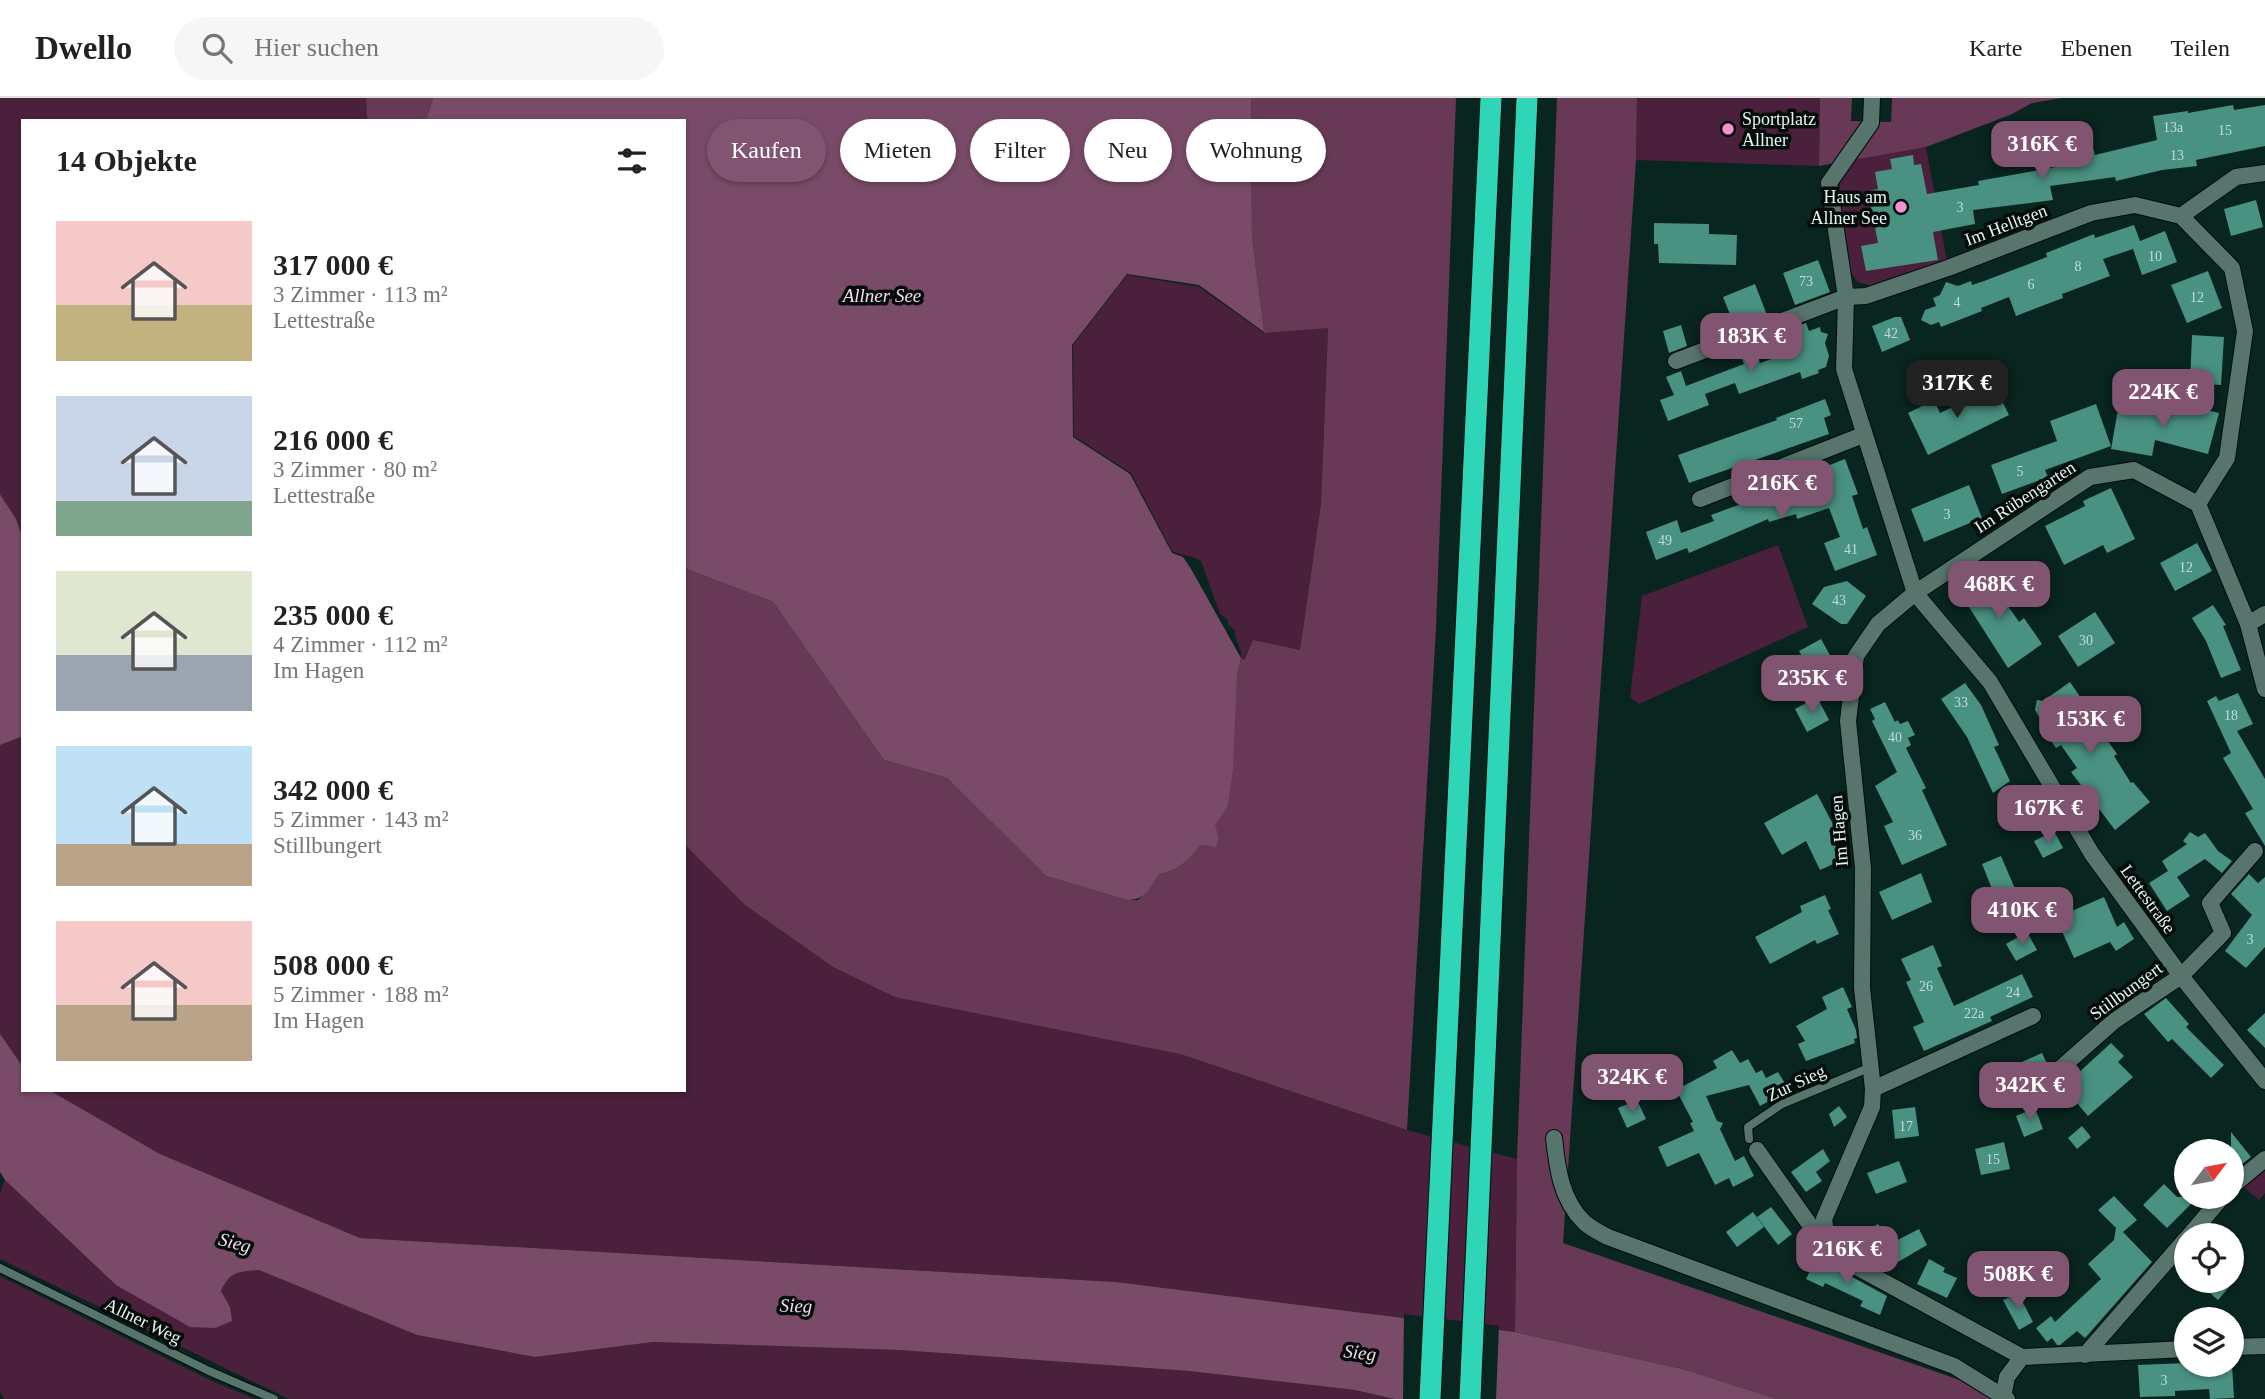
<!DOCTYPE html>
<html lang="de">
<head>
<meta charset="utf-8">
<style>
	:root { --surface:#fff; --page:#f6f6f6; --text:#222; --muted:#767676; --line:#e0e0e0; --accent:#815471 }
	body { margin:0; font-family:Georgia,serif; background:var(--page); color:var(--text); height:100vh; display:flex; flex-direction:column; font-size:26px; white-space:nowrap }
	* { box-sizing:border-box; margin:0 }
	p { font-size:23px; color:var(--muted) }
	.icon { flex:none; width:38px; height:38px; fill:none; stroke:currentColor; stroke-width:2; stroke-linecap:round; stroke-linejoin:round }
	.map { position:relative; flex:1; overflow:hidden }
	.sheet { position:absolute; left:21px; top:21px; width:665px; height:973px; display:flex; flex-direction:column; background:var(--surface); border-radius:0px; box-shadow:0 2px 5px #0004 }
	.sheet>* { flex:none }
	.top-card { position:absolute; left:707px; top:21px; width:665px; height:63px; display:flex; gap:14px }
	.needle { width:46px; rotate:58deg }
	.buttons { position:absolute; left:2174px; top:1041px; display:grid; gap:14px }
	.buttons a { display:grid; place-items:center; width:70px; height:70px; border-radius:50%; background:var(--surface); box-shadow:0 2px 5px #0004; font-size:35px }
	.price { position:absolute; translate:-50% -60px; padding:0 16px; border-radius:14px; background:var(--accent); color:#fff; font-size:23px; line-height:46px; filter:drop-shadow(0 2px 4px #0008) }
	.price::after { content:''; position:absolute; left:50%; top:42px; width:21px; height:16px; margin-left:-10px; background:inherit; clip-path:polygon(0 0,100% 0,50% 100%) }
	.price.selected { background:#222; color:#fff }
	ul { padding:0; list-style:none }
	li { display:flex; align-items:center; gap:21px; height:175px; padding:0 35px }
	li span { display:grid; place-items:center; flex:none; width:196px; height:140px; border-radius:0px; color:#555 }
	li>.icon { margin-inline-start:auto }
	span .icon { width:84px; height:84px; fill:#fffc; stroke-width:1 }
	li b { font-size:30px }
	h2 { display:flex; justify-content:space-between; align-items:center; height:84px; padding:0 35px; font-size:30px }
	.tag { padding:0 24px; border-radius:32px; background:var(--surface); box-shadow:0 2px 5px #0004; font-size:24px; line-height:63px }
	.tag.selected { background:var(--accent); color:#fff }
	header { display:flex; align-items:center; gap:42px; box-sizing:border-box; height:98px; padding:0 35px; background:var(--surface); border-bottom:2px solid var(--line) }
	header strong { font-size:33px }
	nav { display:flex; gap:38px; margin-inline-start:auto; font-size:24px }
	.search { width:490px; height:63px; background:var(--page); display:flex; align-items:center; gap:18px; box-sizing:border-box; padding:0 24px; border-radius:38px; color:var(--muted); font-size:26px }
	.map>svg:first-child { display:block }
	.green { fill:#4a203c }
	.forest { fill:#673956 }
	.water { fill:#7a4a69 }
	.pier { fill:#09251f }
	.building { fill:#499180 }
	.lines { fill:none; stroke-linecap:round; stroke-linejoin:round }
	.lane-casing { stroke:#000e09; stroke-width:10 }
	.street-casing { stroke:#000e09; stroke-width:18 }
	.highway-casing { stroke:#000e09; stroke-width:23 }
	.lane { stroke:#57746d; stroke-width:8 }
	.street { stroke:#57746d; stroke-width:16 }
	.highway { stroke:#2ed6b7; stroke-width:21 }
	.poi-dot { fill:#f590d1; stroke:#030c09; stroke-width:2.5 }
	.labels { text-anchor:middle; stroke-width:7; stroke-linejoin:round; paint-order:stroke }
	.number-label { font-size:14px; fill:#bfddd6 }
	.poi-label { font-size:18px; fill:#e6f6f2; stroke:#030c09; text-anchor:start }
	.street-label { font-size:18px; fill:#e6f6f2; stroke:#030c09 }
	.water-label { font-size:19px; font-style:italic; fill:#f8d9eb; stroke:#030c09 }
</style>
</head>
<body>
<header>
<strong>Dwello</strong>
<div class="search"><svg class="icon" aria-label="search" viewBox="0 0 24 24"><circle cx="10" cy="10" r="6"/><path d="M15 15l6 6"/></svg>Hier suchen</div>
<nav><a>Karte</a><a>Ebenen</a><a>Teilen</a></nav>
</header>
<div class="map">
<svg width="2265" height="1301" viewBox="0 0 2265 1301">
	<rect width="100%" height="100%" fill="#09251f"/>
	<g class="green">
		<polygon points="0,0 366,0 367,23 23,23 23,440 16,421 0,396"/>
		<polygon points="1637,0 1820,0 1819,68 1636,62"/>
		<polygon points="1926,49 1947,163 1873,188 1858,184 1848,171 1839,100 1840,86 1849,61"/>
		<path d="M1127,177L1199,189L1264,235L1328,229L1321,405L1300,552L1253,542L1243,562L1241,560C1243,550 1234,543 1235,533L1228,526V522L1220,516L1201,463C1192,457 1182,458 1172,453L1131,375L1074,338L1073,247Z"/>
		<polygon points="1778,447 1808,529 1639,606 1630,599 1642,498"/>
		<polygon points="23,638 23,969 0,936 0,647"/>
		<polygon points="684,746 745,807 833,869 1066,932 1180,956 1407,1032 1517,1061 1515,1234 1116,1184 360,1140 160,1056 49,992 684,992"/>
		<polygon points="2265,1065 2265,1095 2259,1102 2240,1086"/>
		<path d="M5,1082L116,1187L230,1209L221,1193C230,1173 239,1174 259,1172L417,1237L535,1259L653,1244L899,1252L1189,1273L1355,1292L1394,1301H289L0,1161V1095Z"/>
		<polygon points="0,1178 212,1283 255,1301 4,1301 0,1294"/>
	</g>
	<g class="forest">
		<polygon points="366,0 433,0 426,23 367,23"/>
		<path d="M1251,0H1456L1436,530L1407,1032L1180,956L895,899L833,869L745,807L684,746V470L773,504L884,662L947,680L1046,778L1127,802H1138L1151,789L1159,776C1179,772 1188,763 1201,747L1216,748L1219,740L1214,727L1228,708L1237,578L1241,560L1244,562L1253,542L1300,552L1321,405L1328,230L1264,235L1252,138Z"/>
		<polygon points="1557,0 1637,0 1636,62 1563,1145 2015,1301 1777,1301 1683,1271 1515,1234 1517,1061"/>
		<polygon points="1820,0 1852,0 1851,23 1891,24 1892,0 2062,0 2032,5 2010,17 1926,49 1819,68"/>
	</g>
	<g class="water">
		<path d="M433,0H1251L1252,138L1264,234L1199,187L1127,176L1072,247L1073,339L1130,376L1172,455L1183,459L1191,471L1241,560L1237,578L1233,670L1228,708L1215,727L1219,740L1216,749L1201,747C1188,763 1179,772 1159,776C1150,791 1145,802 1127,802L1046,778L947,680L884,662L773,504L684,470V23H426Z"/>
		<polygon points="0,396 16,421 23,440 23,638 0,647"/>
		<path d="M0,936L23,969V992H49L160,1056L360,1140L1116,1184L1515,1234L1683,1271L1777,1301H1394L1355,1292L1189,1273L899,1252L653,1244L535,1259L417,1237L259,1172C239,1174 230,1173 221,1193L230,1209L232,1223L215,1230L190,1229L116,1187L5,1082L0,1074Z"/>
	</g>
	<polygon class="pier" points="1404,1216 1499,1228 1496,1301 1403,1301"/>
	<g class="building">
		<polygon points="2233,7 2234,12 2265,7 2265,48 2196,62 2197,68 2162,72 2116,83 2115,79 2050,88 2053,102 1973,112 1975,126 1933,134 1938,162 1866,173 1861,148 1878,145 1868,93 1878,91 1875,74 1892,71 1890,61 1913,57 1914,67 1921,66 1927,96 1979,87 1978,83 2067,67 2065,54 2093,50 2095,57 2157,42 2153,18 2188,13 2188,15"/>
		<polygon points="2256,102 2263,129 2231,138 2224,111"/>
		<polygon points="1654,125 1709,126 1709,136 1737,137 1736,167 1659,165 1658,146 1654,146"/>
		<polygon points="2134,127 2140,143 2165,133 2177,164 2142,177 2133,151 2103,161 2110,178 2062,196 2063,200 2016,218 2009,199 1981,210 1982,213 1941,229 1939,224 1931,227 1921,222 1925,212 1936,208 1933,200 1940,197 1946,184 1958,188 1971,183 1972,187 1984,183 2047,159 2046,155 2094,136 2095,140"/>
		<polygon points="1818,162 1830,194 1795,207 1783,175"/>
		<polygon points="2208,173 2222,210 2187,225 2171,187"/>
		<polygon points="1755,186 1767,217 1735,229 1723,199"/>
		<polygon points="1895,219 1901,219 1910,242 1882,254 1872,228"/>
		<polygon points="1806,225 1809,233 1820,229 1821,234 1828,236 1825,245 1829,258 1826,269 1818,272 1819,275 1802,281 1800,274 1739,296 1735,285 1705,296 1709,307 1668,323 1660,302 1674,297 1666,279 1681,273 1686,288 1744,266 1738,252 1753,247 1760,265 1797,252 1790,231"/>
		<polygon points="1681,227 1687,248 1669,255 1663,233"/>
		<polygon points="2192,237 2224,239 2221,287 2190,285"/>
		<polygon points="1995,289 2009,317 1928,357 1908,315 1934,302 1940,315"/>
		<polygon points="1825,301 1831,317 1824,320 1829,336 1689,385 1678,357 1777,322 1776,320"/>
		<polygon points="2096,306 2111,348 2045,372 2048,379 2002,396 1991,367 2057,343 2050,323"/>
		<polygon points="2119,306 2180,317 2183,306 2219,315 2208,356 2155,342 2152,358 2111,351"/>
		<polygon points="1845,361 1858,396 1852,398 1863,431 1867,429 1877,457 1835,473 1824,445 1840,439 1829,410 1797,421 1796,416 1769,424 1768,421 1689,455 1687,450 1656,462 1646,434 1677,422 1681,435 1714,423 1711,417 1787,389 1791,402 1828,388 1822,370"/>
		<polygon points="1969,387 1982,420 1924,444 1911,411"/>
		<polygon points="2111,390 2135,441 2107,455 2103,447 2064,467 2045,428 2085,408 2083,403"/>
		<polygon points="2197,445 2212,473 2175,493 2160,465"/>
		<polygon points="1985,474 2019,524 2024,520 2042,546 2008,570 1958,492"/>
		<polygon points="1847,483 1866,498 1847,526 1841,526 1812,506 1824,489"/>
		<polygon points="2213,507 2226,527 2223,528 2241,572 2221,580 2206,543 2192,520"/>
		<polygon points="2095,514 2115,545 2078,569 2058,538"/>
		<polygon points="1821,541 1840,575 1818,587 1799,553"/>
		<polygon points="2070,584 2083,603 2081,605 2117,656 2114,658 2131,685 2133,684 2150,704 2115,732 2071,674 2077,670 2061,647 2056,650 2050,641 2045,640 2047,631 2035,612 2037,602 2043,603"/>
		<polygon points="1965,585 1981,607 1999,647 1994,649 2010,683 1993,695 1967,639 1941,601"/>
		<polygon points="2238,595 2253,626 2237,633 2265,681 2265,748 2245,715 2253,711 2223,660 2231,655 2207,603 2216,598 2219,603"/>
		<polygon points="1817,599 1829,622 1807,634 1795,611"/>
		<polygon points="1885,604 1895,624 1898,622 1900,626 1908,623 1915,637 1908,640 1911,647 1906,650 1926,690 1922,692 1947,747 1902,767 1884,728 1893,724 1875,688 1897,674 1872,623 1875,621 1870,611"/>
		<polygon points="1817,696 1835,730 1829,733 1842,762 1820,772 1806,743 1782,757 1764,725"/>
		<polygon points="2054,733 2063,750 2043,760 2034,743"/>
		<polygon points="2190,734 2198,739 2205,735 2218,753 2232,763 2222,775 2205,761 2177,779 2190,798 2167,813 2149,785 2168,773 2162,763 2187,746 2183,743"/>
		<polygon points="2001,758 2016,793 1996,801 1982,766"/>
		<polygon points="1921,775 1932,804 1892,822 1879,794"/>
		<polygon points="2249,776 2258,785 2265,779 2265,849 2246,870 2225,853 2252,817 2231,796"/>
		<polygon points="1825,797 1831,811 1828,812 1839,836 1817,846 1815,842 1770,866 1755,839 1802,814 1800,808"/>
		<polygon points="2104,799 2117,829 2124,824 2134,841 2116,853 2110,844 2074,860 2056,820"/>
		<polygon points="2027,834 2037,852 2016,863 2006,846"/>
		<polygon points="1933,847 1942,868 1937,870 1954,908 2022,876 2033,899 1990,919 1992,923 1924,953 1913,929 1924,924 1906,884 1911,882 1901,861"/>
		<polygon points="1843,889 1852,909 1847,911 1856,932 1857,940 1854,941 1855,945 1806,963 1798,946 1805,943 1796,928 1827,911 1822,899"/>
		<polygon points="2166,900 2189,926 2186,929 2224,967 2211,980 2172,941 2168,944 2144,916"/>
		<polygon points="2265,915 2265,950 2247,932"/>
		<polygon points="2111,945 2124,958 2118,964 2133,979 2088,1018 2063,989"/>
		<polygon points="1732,952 1740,965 1748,961 1756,975 1762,972 1766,980 1778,974 1789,992 1760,1008 1749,987 1706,998 1717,1023 1723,1025 1720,1031 1735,1063 1744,1058 1754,1078 1733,1089 1729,1080 1715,1087 1699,1055 1667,1069 1658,1049 1694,1033 1690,1025 1693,1024 1676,992 1717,970 1713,963"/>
		<polygon points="2042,955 2048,968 2038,976 2019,983 2013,968"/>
		<polygon points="1637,1002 1646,1021 1627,1030 1618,1010"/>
		<polygon points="1839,1008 1847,1019 1834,1029 1829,1016"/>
		<polygon points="1915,1009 1919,1038 1895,1041 1892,1012"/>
		<polygon points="2035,1010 2043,1031 2024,1039 2016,1018"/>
		<polygon points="2082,1028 2091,1039 2077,1051 2068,1040"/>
		<polygon points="2231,1034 2251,1059 2231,1075"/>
		<polygon points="2004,1044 2010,1071 1981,1077 1975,1051"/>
		<polygon points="1823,1051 1830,1063 1816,1074 1822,1083 1806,1094 1791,1074"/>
		<polygon points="1899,1063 1907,1084 1876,1096 1867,1075"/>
		<polygon points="2164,1086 2177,1099 2198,1099 2167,1130 2143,1107"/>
		<polygon points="2114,1098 2137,1122 2123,1134 2152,1164 2085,1240 2077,1233 2060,1247 2057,1247 2052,1240 2047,1244 2036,1230 2051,1218 2055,1224 2101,1181 2088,1166 2114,1142 2116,1130 2098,1112"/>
		<polygon points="1771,1109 1792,1136 1778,1147 1757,1119"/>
		<polygon points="1753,1114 1764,1129 1737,1149 1726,1134"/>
		<polygon points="1878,1126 1890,1146 1919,1131 1927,1147 1886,1171 1865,1134"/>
		<polygon points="1929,1161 1945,1170 1943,1174 1957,1180 1947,1200 1917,1186"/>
		<polygon points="1815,1162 1831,1170 1832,1168 1887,1198 1880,1217 1860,1208 1863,1203 1825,1185 1823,1189 1806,1181"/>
		<polygon points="2196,1183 2234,1183 2218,1202"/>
		<polygon points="2018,1195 2033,1224 2019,1232 2003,1202"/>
		<polygon points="2186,1265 2186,1267 2232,1267 2234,1300 2210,1301 2209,1291 2175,1293 2175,1298 2140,1299 2138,1267"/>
	</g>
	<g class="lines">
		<defs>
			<g id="lane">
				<polyline points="1749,1041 1748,1029 1782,1006 1871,969"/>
				<polyline points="0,1170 209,1273 274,1301"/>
			</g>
			<g id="street">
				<polyline points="1872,0 1871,25 1829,85 1846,199 1844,271 1915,495 1990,584 2092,756 2181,878 2265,983"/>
				<polyline points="2181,118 2236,79 2265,75"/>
				<polyline points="1676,263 1846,199 1866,198 1948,170 2091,115 2135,107 2181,118 2232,170 2245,233 2227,360 2198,406"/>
				<polyline points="1700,401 1863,337"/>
				<polyline points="2248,526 2265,516"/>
				<polyline points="1873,991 2033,918"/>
				<polyline points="1995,995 2027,993 2044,985 2114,923 2181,878 2223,835 2210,805 2255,753"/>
				<path d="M1554,1040C1557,1069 1561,1102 1584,1124C1590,1130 1600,1135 1608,1139L1954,1268L2007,1301"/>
				<polyline points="1757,1052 1829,1154 2022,1259"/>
				<polyline points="2231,1089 2265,1061"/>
				<polyline points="2189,1138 2222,1099"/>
				<polyline points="1829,1154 1824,1121 1872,1009 1873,991 1862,890 1863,770 1848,623 1856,558 1878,526 1915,495 2090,379 2134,372 2198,406 2248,526 2265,591"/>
				<polyline points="2231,1249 2265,1248"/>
				<polyline points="2085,1257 2186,1141"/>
				<polyline points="2003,1299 2007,1279 2022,1259 2186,1251"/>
			</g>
			<g id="highway">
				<polyline points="1430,1301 1491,0"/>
				<polyline points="1470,1301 1527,0"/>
			</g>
		</defs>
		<use href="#lane" class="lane-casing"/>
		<use href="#street" class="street-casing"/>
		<use href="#highway" class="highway-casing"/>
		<use href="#lane" class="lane"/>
		<use href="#street" class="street"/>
		<use href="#highway" class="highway"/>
	</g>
	<g class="poi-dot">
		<circle cx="1728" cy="31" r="7"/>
		<circle cx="1901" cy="109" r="7"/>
	</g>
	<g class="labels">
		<g class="number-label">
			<text x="2173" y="34">13a</text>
			<text x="2225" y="37">15</text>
			<text x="2177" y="62">13</text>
			<text x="1960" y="114">3</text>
			<text x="2155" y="163">10</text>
			<text x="2078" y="173">8</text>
			<text x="1806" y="188">73</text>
			<text x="2031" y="191">6</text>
			<text x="2197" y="204">12</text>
			<text x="1957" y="209">4</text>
			<text x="1891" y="240">42</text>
			<text x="1796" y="330">57</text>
			<text x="2020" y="378">5</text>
			<text x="1947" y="421">3</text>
			<text x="1665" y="447">49</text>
			<text x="1851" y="456">41</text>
			<text x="2186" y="474">12</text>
			<text x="1839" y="507">43</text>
			<text x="2086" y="547">30</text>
			<text x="1961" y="609">33</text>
			<text x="2231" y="622">18</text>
			<text x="1895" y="644">40</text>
			<text x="1915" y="742">36</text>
			<text x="2250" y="846">3</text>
			<text x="1926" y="893">26</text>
			<text x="2013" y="899">24</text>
			<text x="1974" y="920">22a</text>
			<text x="1906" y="1033">17</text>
			<text x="1993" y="1066">15</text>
			<text x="2164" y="1287">3</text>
		</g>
		<g class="poi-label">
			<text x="1742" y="27">Sportplatz<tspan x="1742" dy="21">Allner</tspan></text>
			<text x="1887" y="105" text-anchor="end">Haus am<tspan x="1887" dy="21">Allner See</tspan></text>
		</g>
		<g class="street-label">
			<text transform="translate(2006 127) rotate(-21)" y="6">Im Helltgen</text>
			<text transform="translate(2025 399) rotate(-33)" y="6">Im Rübengarten</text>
			<text transform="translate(1839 733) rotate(-95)" y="6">Im Hagen</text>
			<text transform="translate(2148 801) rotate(54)" y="6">Lettestraße</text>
			<text transform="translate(2126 893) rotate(-36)" y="6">Stillbungert</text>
			<text transform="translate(1796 985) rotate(-25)" y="6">Zur Sieg</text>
			<text transform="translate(143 1223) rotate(26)" y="6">Allner Weg</text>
		</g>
		<g class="water-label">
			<text x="882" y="204">Allner See</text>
			<text transform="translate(235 1144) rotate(15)" y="7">Sieg</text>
			<text transform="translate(796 1207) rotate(2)" y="7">Sieg</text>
			<text transform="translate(1360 1254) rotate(7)" y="7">Sieg</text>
		</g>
	</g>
</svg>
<div class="buttons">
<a><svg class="needle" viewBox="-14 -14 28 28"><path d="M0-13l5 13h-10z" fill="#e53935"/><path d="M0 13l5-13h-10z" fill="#767676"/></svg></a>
<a><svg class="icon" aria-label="locate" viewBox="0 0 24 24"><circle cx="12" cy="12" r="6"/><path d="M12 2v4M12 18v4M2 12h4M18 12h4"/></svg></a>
<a><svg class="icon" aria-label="layers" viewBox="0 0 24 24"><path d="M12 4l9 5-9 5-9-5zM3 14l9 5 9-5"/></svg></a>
</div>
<b class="price" style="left:2042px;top:83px">316K €</b>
<b class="price" style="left:1751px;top:275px">183K €</b>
<b class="price selected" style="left:1957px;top:322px">317K €</b>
<b class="price" style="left:2163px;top:331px">224K €</b>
<b class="price" style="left:1782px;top:422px">216K €</b>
<b class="price" style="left:1999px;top:523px">468K €</b>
<b class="price" style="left:1812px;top:617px">235K €</b>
<b class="price" style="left:2090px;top:658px">153K €</b>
<b class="price" style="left:2048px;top:747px">167K €</b>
<b class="price" style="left:2022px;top:849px">410K €</b>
<b class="price" style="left:1632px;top:1016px">324K €</b>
<b class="price" style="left:2030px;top:1024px">342K €</b>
<b class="price" style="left:1847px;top:1188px">216K €</b>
<b class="price" style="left:2018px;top:1213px">508K €</b>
<div class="top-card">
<a class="tag selected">Kaufen</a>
<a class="tag">Mieten</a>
<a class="tag">Filter</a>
<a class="tag">Neu</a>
<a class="tag">Wohnung</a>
</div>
<section class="sheet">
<h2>14 Objekte<svg class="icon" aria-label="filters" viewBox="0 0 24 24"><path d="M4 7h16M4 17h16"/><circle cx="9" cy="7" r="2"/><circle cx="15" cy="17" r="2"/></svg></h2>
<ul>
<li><span style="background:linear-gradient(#f6c9c9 60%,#c2b280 0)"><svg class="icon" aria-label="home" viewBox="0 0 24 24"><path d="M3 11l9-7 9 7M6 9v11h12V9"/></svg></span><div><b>317 000 €</b><p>3 Zimmer · 113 m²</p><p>Lettestraße</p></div></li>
<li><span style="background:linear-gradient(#c9d6e8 75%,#7fa58c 0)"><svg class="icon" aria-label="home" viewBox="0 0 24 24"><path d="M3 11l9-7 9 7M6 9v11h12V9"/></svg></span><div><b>216 000 €</b><p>3 Zimmer · 80 m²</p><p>Lettestraße</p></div></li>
<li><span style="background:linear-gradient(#dfe7d0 60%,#9aa5b1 0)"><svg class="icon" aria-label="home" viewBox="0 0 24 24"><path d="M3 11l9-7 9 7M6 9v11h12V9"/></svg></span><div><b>235 000 €</b><p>4 Zimmer · 112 m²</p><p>Im Hagen</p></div></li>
<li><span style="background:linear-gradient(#bfe0f5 70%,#b9a48a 0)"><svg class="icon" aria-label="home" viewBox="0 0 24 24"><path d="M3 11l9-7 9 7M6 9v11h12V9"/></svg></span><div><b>342 000 €</b><p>5 Zimmer · 143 m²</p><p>Stillbungert</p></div></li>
<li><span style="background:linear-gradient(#f6c9c9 60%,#b9a48a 0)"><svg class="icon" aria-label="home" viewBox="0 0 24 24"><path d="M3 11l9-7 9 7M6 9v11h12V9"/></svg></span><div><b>508 000 €</b><p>5 Zimmer · 188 m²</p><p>Im Hagen</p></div></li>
</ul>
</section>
</div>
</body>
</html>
